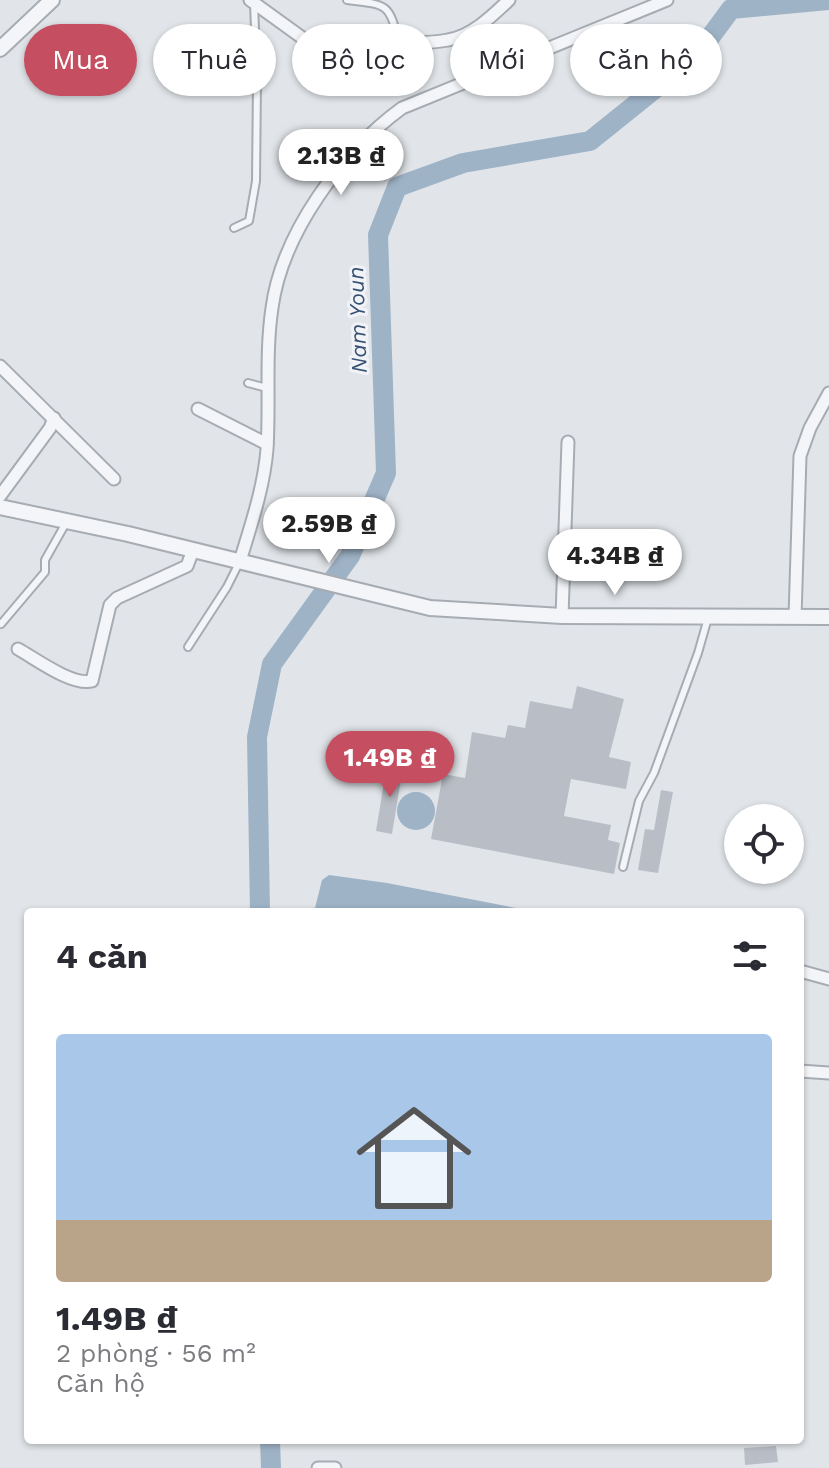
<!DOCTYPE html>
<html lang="vi">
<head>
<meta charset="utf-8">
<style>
	:root { --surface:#fff; --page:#f7f7f7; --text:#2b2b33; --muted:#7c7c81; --line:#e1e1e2; --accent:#c64e61 }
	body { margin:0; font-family:"Work Sans",sans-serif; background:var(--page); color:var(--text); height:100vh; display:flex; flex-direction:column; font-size:30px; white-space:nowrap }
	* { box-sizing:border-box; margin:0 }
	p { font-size:26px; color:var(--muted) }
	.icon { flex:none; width:44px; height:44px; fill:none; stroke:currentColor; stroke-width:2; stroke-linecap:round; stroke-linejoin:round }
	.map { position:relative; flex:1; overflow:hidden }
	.details { position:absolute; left:24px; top:908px; width:780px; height:536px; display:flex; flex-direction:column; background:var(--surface); border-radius:8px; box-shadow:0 2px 6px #0004 }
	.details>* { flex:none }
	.top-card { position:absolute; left:24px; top:24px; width:782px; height:72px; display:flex; gap:16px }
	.controls { position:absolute; left:724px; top:804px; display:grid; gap:16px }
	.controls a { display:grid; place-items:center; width:80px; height:80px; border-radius:50%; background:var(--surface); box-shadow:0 2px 6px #0004; font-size:40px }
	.price { position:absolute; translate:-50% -68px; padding:0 18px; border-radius:28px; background:#fff; color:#222; font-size:26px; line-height:52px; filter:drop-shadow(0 2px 4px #0008) }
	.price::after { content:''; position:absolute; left:50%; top:48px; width:24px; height:18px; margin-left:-12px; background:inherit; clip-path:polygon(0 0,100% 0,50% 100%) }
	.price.current { background:var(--accent); color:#fff }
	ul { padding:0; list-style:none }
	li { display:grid; align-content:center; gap:16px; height:424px; padding:0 32px }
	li+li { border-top:2px solid var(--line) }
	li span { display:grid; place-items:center; height:248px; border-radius:8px; color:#555 }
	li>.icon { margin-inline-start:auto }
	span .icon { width:144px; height:144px; fill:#fffc; stroke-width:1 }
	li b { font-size:34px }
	h2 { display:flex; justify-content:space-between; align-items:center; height:96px; padding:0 32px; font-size:34px }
	.tag { padding:0 28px; border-radius:36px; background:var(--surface); box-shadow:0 2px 6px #0004; font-size:28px; line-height:72px }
	.tag.current { background:var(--accent); color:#fff }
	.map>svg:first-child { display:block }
	.water { fill:#9fb3c7 }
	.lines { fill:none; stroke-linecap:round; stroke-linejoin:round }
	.river { stroke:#9fb3c7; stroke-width:20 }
	.building { fill:#b9bec6 }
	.service-casing { stroke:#a7acb3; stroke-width:10 }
	.minor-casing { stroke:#a7acb3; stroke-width:15 }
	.tertiary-casing { stroke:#a7acb3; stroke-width:18 }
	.service { stroke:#f4f5f8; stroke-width:6 }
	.minor { stroke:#f4f5f8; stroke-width:11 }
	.tertiary { stroke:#f4f5f8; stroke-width:14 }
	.labels { text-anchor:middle; stroke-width:6; stroke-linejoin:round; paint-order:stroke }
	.water-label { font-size:22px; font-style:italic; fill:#375272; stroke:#f1f3f7 }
</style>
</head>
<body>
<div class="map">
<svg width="829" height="1468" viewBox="0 0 829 1468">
	<rect width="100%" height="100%" fill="#e1e5e9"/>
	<g class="water">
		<circle cx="425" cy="761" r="19"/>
		<circle cx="416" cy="811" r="19"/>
		<polygon points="329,875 387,883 537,912 314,912 322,880"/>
	</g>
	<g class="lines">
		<g class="river">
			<polyline points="260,912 257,737 272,664 350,556 386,473 378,235 397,187 463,163 590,141 697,55 731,9 829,0"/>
			<polyline points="270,1440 271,1468"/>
		</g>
	</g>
	<g class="building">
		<polygon points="577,686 624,699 609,757 631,762 626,789 571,779 564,816 611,825 608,840 620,843 614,874 431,839 443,774 465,778 472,732 505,738 508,725 525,728 530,701 572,709"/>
		<polygon points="387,764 403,767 392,834 376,831"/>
		<polygon points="661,790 673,792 658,873 638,870 645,829 654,830"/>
		<polygon points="776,1446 778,1462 745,1465 744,1448"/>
	</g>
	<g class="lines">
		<defs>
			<g id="service">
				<path d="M347,0C391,5 388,4 400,45"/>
				<polyline points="234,228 249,221 256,181 257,81 254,3"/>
				<polyline points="248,383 267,388"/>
				<polyline points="1,624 45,572 45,560 67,521"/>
				<polyline points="188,647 227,587 240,561"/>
				<polyline points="623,867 639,801 654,773 698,653 708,618"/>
			</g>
			<g id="minor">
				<path d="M250,0L333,60C360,63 368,54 392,47C410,41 429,44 448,40C472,36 492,16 509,0"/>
				<polyline points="0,366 114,479"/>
				<polyline points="198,409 267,444"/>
				<polyline points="0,496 50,428 54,418"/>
				<path d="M240,561C251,525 264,487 267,449C270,402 265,355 272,308C282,233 342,152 402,108L667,0"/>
				<polyline points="562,616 568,442"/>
				<polyline points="795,617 800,456 810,428 829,393"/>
				<path d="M18,649C36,659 72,686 92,681L110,605L117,598L187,566L193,550"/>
				<polyline points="800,971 829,979"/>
				<polyline points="800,1071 829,1073"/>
				<polyline points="318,1468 335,1468"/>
			</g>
			<g id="tertiary">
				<polyline points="0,49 52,0"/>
				<polyline points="0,507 128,534 430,608 562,616 829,617"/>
			</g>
		</defs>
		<use href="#service" class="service-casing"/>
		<use href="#minor" class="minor-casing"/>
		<use href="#tertiary" class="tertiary-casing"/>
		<use href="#service" class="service"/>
		<use href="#minor" class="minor"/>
		<use href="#tertiary" class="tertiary"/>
	</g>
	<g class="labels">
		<g class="water-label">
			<text transform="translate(357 320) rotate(-92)" y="8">Nam Youn</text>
		</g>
	</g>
</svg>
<div class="controls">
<a><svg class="icon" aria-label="locate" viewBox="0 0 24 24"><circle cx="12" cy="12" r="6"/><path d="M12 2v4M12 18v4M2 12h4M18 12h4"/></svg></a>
</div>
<b class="price" style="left:341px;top:197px">2.13B ₫</b>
<b class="price" style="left:329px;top:565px">2.59B ₫</b>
<b class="price" style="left:615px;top:597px">4.34B ₫</b>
<b class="price current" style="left:390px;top:799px">1.49B ₫</b>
<div class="top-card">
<a class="tag current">Mua</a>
<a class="tag">Thuê</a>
<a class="tag">Bộ lọc</a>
<a class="tag">Mới</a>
<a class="tag">Căn hộ</a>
</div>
<section class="details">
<h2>4 căn<svg class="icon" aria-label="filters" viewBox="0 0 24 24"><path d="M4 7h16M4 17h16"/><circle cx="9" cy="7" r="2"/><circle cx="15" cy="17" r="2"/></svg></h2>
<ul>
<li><span style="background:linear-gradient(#a9c7e8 75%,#b9a48a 0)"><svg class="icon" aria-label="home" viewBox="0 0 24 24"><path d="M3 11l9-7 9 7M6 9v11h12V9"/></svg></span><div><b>1.49B ₫</b><p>2 phòng · 56 m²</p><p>Căn hộ</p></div></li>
</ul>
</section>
</div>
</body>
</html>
